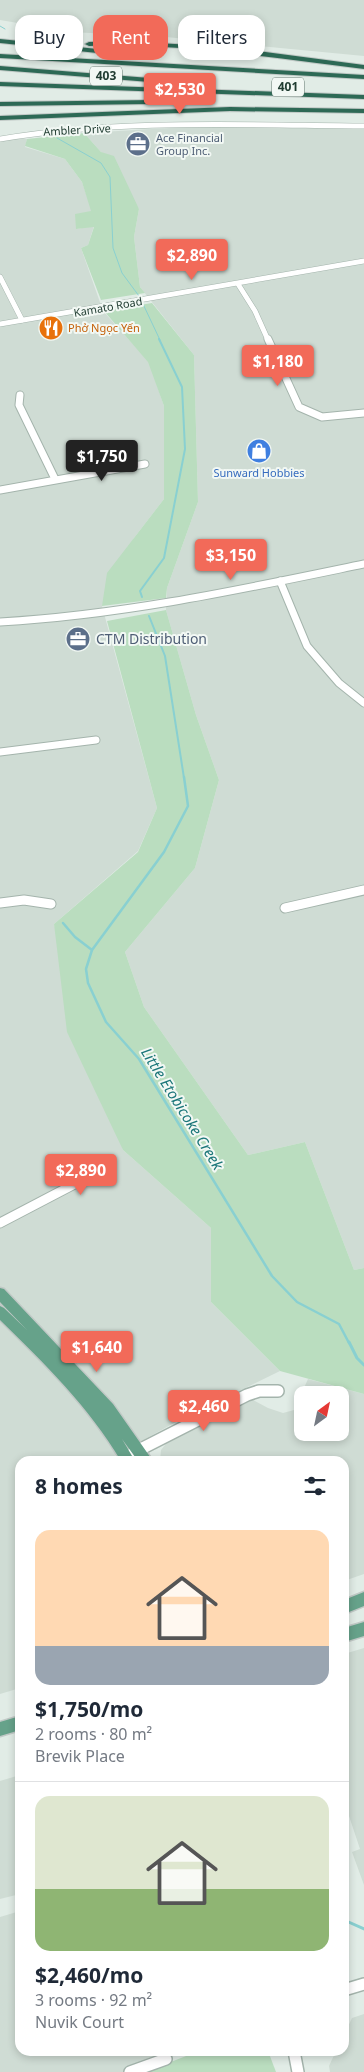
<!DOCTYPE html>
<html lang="en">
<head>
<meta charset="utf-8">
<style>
	:root { --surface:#fff; --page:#f2f2f3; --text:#1f2937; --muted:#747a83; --line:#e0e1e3; --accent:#f26a59 }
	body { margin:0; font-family:"Noto Sans",sans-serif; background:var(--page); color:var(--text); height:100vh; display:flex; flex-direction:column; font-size:19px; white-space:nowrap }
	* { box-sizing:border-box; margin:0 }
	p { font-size:16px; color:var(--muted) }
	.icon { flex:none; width:28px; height:28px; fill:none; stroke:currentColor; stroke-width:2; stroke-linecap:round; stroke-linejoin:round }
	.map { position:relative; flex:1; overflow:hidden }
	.drawer { position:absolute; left:15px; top:1456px; width:334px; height:600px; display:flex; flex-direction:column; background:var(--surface); border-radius:15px; box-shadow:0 2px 8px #0003 }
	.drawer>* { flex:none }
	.banner { position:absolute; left:15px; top:15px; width:335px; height:45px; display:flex; gap:10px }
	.needle { width:32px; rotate:33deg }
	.tools { position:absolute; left:294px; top:1386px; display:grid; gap:10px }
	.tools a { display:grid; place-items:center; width:55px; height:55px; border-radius:10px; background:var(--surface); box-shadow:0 2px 8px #0003; font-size:25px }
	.price { position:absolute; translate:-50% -42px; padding:0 11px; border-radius:5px; background:var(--accent); color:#fff; font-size:16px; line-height:32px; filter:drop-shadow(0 1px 2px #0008) }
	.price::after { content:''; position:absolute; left:50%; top:30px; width:15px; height:11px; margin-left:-8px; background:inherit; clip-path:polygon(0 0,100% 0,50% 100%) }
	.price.current { background:#222; color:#fff }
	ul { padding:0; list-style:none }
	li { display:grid; align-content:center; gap:10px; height:265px; padding:0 20px }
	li+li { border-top:1px solid var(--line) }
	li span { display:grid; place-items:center; height:155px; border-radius:15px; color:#555 }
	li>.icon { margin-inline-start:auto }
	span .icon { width:90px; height:90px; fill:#fffc; stroke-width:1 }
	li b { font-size:21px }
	h2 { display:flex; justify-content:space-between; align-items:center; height:60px; padding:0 20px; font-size:21px }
	.chip { padding:0 18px; border-radius:15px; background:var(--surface); box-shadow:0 2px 8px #0003; font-size:18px; line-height:45px }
	.chip.current { background:var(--accent); color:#fff }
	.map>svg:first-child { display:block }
	.built { fill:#cfdcd4; fill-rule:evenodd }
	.green { fill:#baddbf }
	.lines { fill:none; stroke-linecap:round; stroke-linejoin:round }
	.stream-far3 { stroke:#89d0d1; stroke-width:1 }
	.stream-far2 { stroke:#89d0d1; stroke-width:2 }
	.stream-far1 { stroke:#89d0d1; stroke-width:2.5 }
	.stream { stroke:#89d0d1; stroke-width:3 }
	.highway-tunnel { stroke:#bbc9c2; stroke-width:8; stroke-dasharray:8 4.5; stroke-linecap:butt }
	.minor-far3-casing { stroke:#a4b4ac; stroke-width:6 }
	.minor-far2-casing { stroke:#a4b4ac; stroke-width:9 }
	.minor-far1-casing { stroke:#a4b4ac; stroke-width:11 }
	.minor-casing { stroke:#a4b4ac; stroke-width:14 }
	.major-casing { stroke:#c1c9c6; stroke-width:3 }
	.highway-casing { stroke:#c1c9c6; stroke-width:2 }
	.minor-far3 { stroke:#fff; stroke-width:5 }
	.minor-far2 { stroke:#fff; stroke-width:7 }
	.minor-far1 { stroke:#fff; stroke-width:9 }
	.minor { stroke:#fff; stroke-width:11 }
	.major { fill:#66a28a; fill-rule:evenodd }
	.highway { fill:#2d6955; fill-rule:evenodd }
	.labels { text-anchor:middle; stroke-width:4; stroke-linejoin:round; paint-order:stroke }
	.far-street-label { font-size:11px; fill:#213d32; stroke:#f2f8f4 }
	.far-service-label { font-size:11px; fill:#4e5e75; stroke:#f2f8f4; text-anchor:start }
	.far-food-label { font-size:11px; fill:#c56008; stroke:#f2f8f4; text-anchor:start }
	.far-shop-label { font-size:11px; fill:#366cbe; stroke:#f2f8f4 }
	.shield { fill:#f2f8f4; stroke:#60756c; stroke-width:1 }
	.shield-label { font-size:12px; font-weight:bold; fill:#213d32 }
	.service-label { font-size:14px; fill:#4e5e75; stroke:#f2f8f4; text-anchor:start }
	.water-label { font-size:15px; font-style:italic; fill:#1b7679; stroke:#f2f8f4 }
</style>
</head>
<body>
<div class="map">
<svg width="364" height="2072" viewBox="0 0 364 2072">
	<rect width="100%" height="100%" fill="#e1ece6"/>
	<g class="built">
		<polygon points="0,0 364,0 364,56 166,37 71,32 0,20"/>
		<polygon points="203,126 364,129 364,1268 354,1270 305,1142 248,1155 144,1007 125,952 195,868 219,780 196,715 166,610 167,588 198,502 194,355 140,287 134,237 139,209 101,152 84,133"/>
		<polygon points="0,137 27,139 25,147 65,159 82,182 92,211 76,229 94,226 88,245 81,248 103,311 149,362 164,406 164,499 134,538 102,606 157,808 138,851 54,924 123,1150 211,1228 211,1302 280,1371 174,1423 111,1458 111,1461 20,1461 20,1688 0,1694"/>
		<path d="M308,1379L364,1394V1574L344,1581V1461H160L161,1450L172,1436L253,1400L268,1408L283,1413L294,1410ZM302,1395H340V1432H302Z"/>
		<polygon points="364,1648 364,1885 352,1852 360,1849 347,1810 344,1811 344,1654"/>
		<polygon points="20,1775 20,1894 0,1899 0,1781"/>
		<polygon points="20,1911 20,2051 157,2051 162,2066 147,2072 0,2072 0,1917"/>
		<polygon points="364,2014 364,2072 330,2072 329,2066 336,2051 344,2051 344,2035 352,2018"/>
	</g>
	<g class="green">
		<polygon points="84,133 101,152 114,156 139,209 134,237 140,287 145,293 101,300 81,248 88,245 94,227 76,229 75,214 91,211 82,182 65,159 25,146 27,139"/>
		<polygon points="152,303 194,355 198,502 167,588 166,598 102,606 107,573 164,499 164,406 148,362 104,311"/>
		<polygon points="166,610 196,715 219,780 195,868 125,952 144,1007 248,1155 305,1142 354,1270 364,1268 364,1394 280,1371 211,1302 211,1228 123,1150 67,1032 54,924 138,852 157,808 107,621"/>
		<polygon points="199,2051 268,2051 276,2072 145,2072"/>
	</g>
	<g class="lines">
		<g class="stream-far3">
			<polyline points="0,26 5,29"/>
			<polyline points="57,138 101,163 110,177 113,248 122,273 139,296"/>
			<polyline points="143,304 160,340"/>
		</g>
		<g class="stream-far2">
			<polyline points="142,597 140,591 164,558 185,449 182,387 159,339"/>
			<polyline points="149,616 165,656 184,778"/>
		</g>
		<g class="stream-far1">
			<polyline points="184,777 188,806 164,852 92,950 86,969 88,983 106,1022 139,1059 272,1276 297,1302 339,1324 349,1343"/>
			<polyline points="63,923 75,937 92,950"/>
		</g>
		<g class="stream">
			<polyline points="349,1342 357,1358 364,1365"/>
			<polyline points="344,1920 364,1929"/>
		</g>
		<polyline class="highway-tunnel" points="18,48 76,44"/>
		<defs>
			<g id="minor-far3">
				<path d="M0,139C120,119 243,125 364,126"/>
				<polyline points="0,277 22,320"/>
				<polyline points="238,284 255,311 268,340"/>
				<polyline points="0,324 364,261"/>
			</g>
			<g id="minor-far2">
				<polyline points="268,339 299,407 322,417 364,413"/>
				<polyline points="20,395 19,405 55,479"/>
				<polyline points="0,490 145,464"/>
				<polyline points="280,581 307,646 339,683 364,703"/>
				<path d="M0,622C124,615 243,589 364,564"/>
				<polyline points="0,752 96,740"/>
			</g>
			<g id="minor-far1">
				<polyline points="0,903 24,900 51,904"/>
				<polyline points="285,908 364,890"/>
				<polyline points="0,1223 109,1166"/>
			</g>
			<g id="minor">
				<polyline points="133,1453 247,1395 259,1391 278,1391"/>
				<polyline points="344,1990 364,1984"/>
				<polyline points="294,2051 298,2072"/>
				<polyline points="130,2072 166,2059"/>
			</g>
			<g id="major">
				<path d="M0,1288L4,1289L113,1404L153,1461H138L122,1439L135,1461H121C89,1407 45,1364 0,1320V1306L4,1308L27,1330L0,1302Z"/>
				<polygon points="364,1592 364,1606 344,1614 344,1600"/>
				<polygon points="364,1622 364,1636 344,1642 344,1628"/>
				<polygon points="20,1716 20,1730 0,1736 0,1722"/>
			</g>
			<g id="highway">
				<polygon points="0,39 146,54 150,56 146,58 0,43"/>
				<path d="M123,41L227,47L364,65V69C272,58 182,43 89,46L85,44L89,42Z"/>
				<polygon points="0,54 364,75 364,79 0,58"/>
				<polygon points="0,66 162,79 166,81 162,83 0,70"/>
				<polygon points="0,82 364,95 364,99 0,86"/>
				<polygon points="154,100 154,104 151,104 0,106 0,102"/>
				<polygon points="230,107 364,109 364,113 230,111 0,120 0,116"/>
			</g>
		</defs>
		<use href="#minor-far3" class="minor-far3-casing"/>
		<use href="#minor-far2" class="minor-far2-casing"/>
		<use href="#minor-far1" class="minor-far1-casing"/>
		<use href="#minor" class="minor-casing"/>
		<use href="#major" class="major-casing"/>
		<use href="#highway" class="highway-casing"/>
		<use href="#minor-far3" class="minor-far3"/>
		<use href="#minor-far2" class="minor-far2"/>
		<use href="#minor-far1" class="minor-far1"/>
		<use href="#minor" class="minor"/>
		<use href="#major" class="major"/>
		<use href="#highway" class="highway"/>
	</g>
	<defs>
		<symbol id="office-disc" viewBox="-11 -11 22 22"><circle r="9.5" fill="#5c6f8a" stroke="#f2f8f4"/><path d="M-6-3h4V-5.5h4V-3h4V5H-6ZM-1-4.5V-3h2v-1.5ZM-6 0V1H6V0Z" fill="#fff"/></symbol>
		<symbol id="restaurant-disc" viewBox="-11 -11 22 22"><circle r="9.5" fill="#e8710a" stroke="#f2f8f4"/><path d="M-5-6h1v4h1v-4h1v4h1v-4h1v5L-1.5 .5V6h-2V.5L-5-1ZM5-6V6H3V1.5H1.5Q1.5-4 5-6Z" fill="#fff"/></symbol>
		<symbol id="shop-disc" viewBox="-11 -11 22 22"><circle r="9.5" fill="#3f7fe0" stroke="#f2f8f4"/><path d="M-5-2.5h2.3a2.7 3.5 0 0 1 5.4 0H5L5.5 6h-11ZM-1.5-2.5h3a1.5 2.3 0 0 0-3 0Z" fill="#fff"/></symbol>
	</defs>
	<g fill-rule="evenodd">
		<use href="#office-disc" x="124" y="130" width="28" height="28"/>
		<use href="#restaurant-disc" x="37" y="314" width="28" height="28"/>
		<use href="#shop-disc" x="245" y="437" width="28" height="28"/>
		<use href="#office-disc" x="64" y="625" width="28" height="28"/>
	</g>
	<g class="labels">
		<g class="far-street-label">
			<text transform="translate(77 130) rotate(-3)" y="4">Ambler Drive</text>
			<text transform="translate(108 307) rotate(-10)" y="4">Kamato Road</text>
		</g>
		<g class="far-service-label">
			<text x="156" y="142">Ace Financial<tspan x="156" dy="13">Group Inc.</tspan></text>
		</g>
		<g class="far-food-label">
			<text x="68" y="332">Phở Ngọc Yến</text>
		</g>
		<g class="far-shop-label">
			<text x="259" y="477">Sunward Hobbies</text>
		</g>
		<g class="shield">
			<rect x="90" y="66.5" width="32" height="19" rx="4"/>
			<rect x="272" y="77.5" width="32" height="19" rx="4"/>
		</g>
		<g class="shield-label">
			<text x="106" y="80">403</text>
			<text x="288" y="91">401</text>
		</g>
		<g class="service-label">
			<text x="96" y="644">CTM Distribution</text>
		</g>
		<g class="water-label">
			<text transform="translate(182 1109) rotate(58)" y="5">Little Etobicoke Creek</text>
		</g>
	</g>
</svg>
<div class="tools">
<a><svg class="needle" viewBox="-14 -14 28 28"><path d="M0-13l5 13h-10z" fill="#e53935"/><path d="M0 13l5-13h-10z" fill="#747a83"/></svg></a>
</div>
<b class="price" style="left:180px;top:115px">$2,530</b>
<b class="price" style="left:192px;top:281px">$2,890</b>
<b class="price" style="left:278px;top:387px">$1,180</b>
<b class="price current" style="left:102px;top:482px">$1,750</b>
<b class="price" style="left:231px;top:581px">$3,150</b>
<b class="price" style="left:81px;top:1196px">$2,890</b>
<b class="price" style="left:97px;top:1373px">$1,640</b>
<b class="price" style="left:204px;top:1432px">$2,460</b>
<div class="banner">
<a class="chip">Buy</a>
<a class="chip current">Rent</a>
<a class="chip">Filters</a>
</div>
<section class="drawer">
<h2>8 homes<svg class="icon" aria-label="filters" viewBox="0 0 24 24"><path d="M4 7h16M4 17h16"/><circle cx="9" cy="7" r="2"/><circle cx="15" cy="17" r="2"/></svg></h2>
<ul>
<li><span style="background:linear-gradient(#ffd9b3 75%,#9aa5b1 0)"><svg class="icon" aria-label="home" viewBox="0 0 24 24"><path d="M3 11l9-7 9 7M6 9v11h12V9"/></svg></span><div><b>$1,750/mo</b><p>2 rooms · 80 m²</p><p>Brevik Place</p></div></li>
<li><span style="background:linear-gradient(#dfe7d0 60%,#8fb573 0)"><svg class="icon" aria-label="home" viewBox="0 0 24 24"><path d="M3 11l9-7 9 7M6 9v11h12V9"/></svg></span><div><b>$2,460/mo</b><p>3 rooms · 92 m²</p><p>Nuvik Court</p></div></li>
</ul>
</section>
</div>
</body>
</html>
